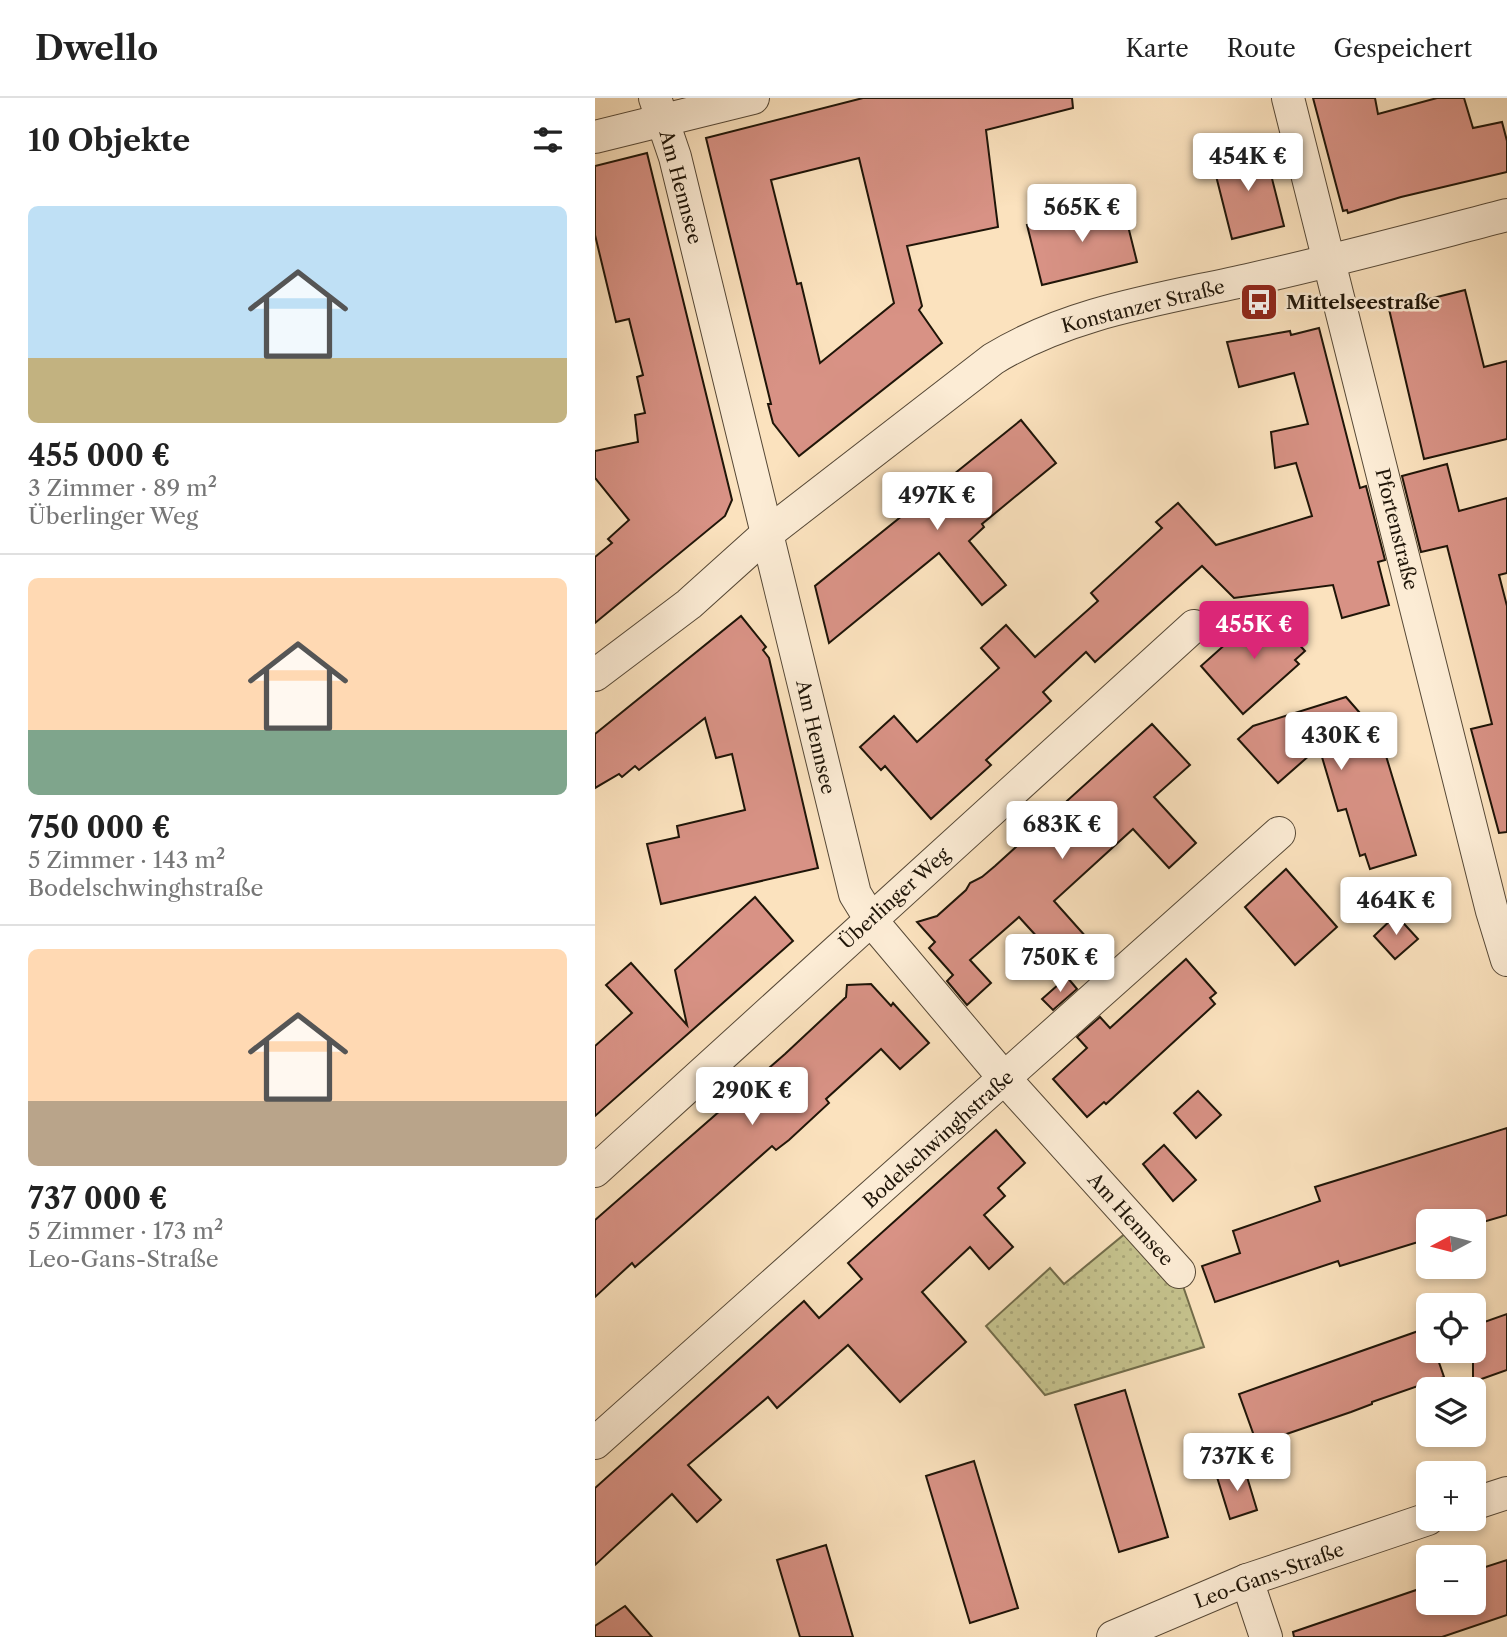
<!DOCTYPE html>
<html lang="de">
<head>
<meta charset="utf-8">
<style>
	:root { --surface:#fff; --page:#f2f2f2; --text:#222; --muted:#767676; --line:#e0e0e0; --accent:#db2777 }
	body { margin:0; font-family:"Libre Caslon Text",serif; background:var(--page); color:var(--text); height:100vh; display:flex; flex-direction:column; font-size:26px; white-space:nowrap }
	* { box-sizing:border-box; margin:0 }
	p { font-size:23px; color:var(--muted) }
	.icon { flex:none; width:38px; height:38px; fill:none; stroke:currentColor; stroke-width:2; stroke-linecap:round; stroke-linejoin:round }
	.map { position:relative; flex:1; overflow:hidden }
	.side { display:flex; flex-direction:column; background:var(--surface); width:595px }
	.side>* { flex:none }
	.needle { width:46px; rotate:263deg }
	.tools { position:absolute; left:821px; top:1111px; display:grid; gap:14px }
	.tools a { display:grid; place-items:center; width:70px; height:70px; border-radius:10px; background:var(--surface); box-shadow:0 4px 10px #0003; font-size:35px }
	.price { position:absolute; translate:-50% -60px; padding:0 16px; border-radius:7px; background:#fff; color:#222; font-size:23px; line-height:46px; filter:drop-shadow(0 2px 4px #0008) }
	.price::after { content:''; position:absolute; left:50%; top:42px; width:21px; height:16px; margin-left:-10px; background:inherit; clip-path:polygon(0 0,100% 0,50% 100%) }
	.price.selected { background:var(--accent); color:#fff }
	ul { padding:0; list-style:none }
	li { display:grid; align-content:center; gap:14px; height:371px; padding:0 28px }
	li+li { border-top:2px solid var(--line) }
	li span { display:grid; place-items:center; height:217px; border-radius:10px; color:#555 }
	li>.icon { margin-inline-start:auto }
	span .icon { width:126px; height:126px; fill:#fffc; stroke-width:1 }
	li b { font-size:30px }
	h2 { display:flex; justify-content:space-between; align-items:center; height:84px; padding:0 28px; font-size:30px }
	header { display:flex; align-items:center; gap:42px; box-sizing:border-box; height:98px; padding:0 35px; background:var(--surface); border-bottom:2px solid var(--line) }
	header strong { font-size:33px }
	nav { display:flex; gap:38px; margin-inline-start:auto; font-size:24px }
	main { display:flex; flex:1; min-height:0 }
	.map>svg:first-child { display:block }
	.green { fill:url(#green-dots); stroke:#726c4a; stroke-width:2 }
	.building { fill:#d89285; stroke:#1f1508; stroke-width:2; fill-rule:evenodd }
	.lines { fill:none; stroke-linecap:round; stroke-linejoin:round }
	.street-casing { stroke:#564836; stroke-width:34 }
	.street { stroke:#fcecd5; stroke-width:32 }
	.labels { text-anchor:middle; stroke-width:5; stroke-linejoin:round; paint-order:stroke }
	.street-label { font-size:19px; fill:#1f1508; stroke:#fcecd5 }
	.poi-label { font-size:19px; font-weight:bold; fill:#1f1508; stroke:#fcecd5; text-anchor:start }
</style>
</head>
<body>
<header>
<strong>Dwello</strong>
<nav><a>Karte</a><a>Route</a><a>Gespeichert</a></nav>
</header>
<main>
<section class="side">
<h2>10 Objekte<svg class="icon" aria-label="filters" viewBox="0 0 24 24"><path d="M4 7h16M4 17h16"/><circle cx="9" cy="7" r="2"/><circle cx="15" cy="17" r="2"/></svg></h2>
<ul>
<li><span style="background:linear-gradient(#bfe0f5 70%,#c2b280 0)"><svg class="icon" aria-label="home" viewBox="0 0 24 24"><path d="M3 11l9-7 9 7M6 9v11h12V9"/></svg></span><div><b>455 000 €</b><p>3 Zimmer · 89 m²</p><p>Überlinger Weg</p></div></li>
<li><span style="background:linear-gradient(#ffd9b3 70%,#7fa58c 0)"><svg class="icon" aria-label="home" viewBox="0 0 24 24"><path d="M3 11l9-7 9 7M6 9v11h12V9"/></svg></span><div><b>750 000 €</b><p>5 Zimmer · 143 m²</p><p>Bodelschwinghstraße</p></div></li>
<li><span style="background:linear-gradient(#ffd9b3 70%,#b9a48a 0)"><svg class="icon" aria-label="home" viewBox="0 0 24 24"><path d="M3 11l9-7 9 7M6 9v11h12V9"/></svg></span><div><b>737 000 €</b><p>5 Zimmer · 173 m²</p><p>Leo-Gans-Straße</p></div></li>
</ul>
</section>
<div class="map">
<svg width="912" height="1539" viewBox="0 0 912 1539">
	<defs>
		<pattern id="green-dots" width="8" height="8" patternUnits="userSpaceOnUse" patternTransform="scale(1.75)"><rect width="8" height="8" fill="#c5c28d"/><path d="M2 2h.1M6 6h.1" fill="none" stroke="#a9a678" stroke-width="1.8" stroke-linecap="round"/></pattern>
	</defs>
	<rect width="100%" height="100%" fill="#fbe2be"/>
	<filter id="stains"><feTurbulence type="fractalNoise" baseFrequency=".00286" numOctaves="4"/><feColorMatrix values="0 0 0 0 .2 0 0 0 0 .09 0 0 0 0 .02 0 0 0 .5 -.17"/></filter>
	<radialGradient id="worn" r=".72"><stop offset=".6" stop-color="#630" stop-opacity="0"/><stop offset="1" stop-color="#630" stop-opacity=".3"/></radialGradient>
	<polygon class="green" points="537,1130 588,1188 609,1249 450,1297 391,1228 455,1170 469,1186"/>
	<g class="building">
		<path d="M268,0H477L478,10L391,32L403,129L312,148L327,208L324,212L347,245L204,358L178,325L173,306H176L111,40ZM264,60L299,205L225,265L206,185L202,186L176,82Z"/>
		<polygon points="718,0 780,0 783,16 842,0 869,0 878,30 907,24 912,43 912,74 806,99 753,115 752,112 748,113"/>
		<polygon points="669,49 689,128 637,141 617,62"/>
		<polygon points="52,55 137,402 130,418 0,525 0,459 17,445 13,441 34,422 0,380 0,353 43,344 40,317 50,315 42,279 48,277 34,221 21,224 0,137 0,68"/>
		<polygon points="527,104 542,164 447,187 432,127"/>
		<polygon points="870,192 889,269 912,263 912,341 829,361 794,211"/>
		<polygon points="724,230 765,390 771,388 790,462 783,464 794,507 747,520 738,487 639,500 607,468 500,564 491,554 448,594 456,603 391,662 396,667 336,721 290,668 286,672 265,649 299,618 322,644 404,570 386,550 411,527 440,559 503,503 496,495 567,430 561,424 583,405 621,447 717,418 701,365 680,370 676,334 713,326 699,275 644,289 632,244 695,233 696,237"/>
		<polygon points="426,322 461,365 387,426 389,429 374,443 411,487 387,507 344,455 234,545 220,488"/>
		<polygon points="852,366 864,413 912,400 912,475 904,477 912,508 912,734 904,735 876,631 897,626 852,448 826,454 807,378"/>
		<polygon points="671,510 710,553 700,562 704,566 648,616 606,568"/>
		<polygon points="146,518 171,549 168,552 174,560 223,770 66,806 52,746 84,739 82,728 150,712 137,656 121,660 110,620 44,672 40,668 27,679 24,676 0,690 0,636"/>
		<polygon points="751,599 785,638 821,757 775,771 770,756 765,758 751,711 743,713 724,649 683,685 643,641 658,628"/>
		<polygon points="557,626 595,667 559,699 601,745 574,770 538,731 459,803 492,840 465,864 424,819 375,862 396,885 372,907 352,883 358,877 334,850 340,844 322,824 342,818 371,792 375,785 387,779 400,768"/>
		<polygon points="691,771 742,829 700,867 650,809"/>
		<polygon points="160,799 198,843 0,1018 0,948 37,915 11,887 36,865 92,927 80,872"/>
		<polygon points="801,817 823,841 800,861 779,838"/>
		<polygon points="591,861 621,895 615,900 620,906 511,1006 509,1004 492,1019 458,981 492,950 482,939 505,919 515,930"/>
		<polygon points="472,879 482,891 458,912 447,901"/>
		<polygon points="276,886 296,908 298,905 334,945 305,971 286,951 231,1001 234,1005 194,1042 181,1052 177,1048 89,1126 40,1169 37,1165 0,1199 0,1122 190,956 251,899 252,887"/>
		<polygon points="603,993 626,1017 601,1040 579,1015"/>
		<polygon points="912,1030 912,1117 878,1127 878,1124 833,1124 833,1141 745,1168 743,1163 620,1204 607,1168 645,1155 638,1133 725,1103 720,1089"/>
		<polygon points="401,1032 430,1065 403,1090 410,1098 389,1117 418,1149 394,1171 375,1149 327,1194 371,1244 305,1304 253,1247 182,1310 173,1299 93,1367 126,1402 102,1424 77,1396 0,1467 0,1390 209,1203 224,1220 267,1181 253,1165"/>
		<polygon points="569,1047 601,1082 578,1103 548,1066"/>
		<polygon points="912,1216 912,1272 878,1284 878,1228"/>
		<polygon points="832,1230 833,1253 840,1253 849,1279 777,1304 777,1306 756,1314 662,1346 644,1296"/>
		<polygon points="530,1292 573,1439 524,1454 480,1307"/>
		<polygon points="379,1363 423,1510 375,1525 331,1378"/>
		<polygon points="649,1369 662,1412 635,1421 622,1379"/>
		<polygon points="231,1447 258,1539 205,1539 182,1462"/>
		<polygon points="912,1462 912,1517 847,1539 699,1539 698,1534 833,1488 833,1505 878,1505 878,1473"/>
		<polygon points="30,1508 57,1539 0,1539 0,1528"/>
	</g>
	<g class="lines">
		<defs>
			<g id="street">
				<polyline points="60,0 80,59 260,796 276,822 410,981 584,1174"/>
				<polyline points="693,0 897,813 912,862"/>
				<polyline points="0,39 158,0"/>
				<path d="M0,577L94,506L173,435L398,261C476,213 569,201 657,181C743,162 827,139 912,117"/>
				<polyline points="0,1073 599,528"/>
				<polyline points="0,1345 684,735"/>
				<polyline points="878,1406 912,1395"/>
				<polyline points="652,1482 671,1539"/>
				<polyline points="518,1539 652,1482 833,1421"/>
			</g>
		</defs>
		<use href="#street" class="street-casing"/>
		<use href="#street" class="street"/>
	</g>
	<defs>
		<symbol id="bus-square" viewBox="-11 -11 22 22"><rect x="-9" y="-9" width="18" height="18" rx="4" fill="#8f2418" stroke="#fcecd5"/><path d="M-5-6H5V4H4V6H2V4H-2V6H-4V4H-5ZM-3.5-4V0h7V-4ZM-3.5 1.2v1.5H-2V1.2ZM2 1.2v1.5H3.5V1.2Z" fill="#fff"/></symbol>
	</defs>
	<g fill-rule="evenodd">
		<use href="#bus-square" x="642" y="182" width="44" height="44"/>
	</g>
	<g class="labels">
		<g class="street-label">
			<text transform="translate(86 89) rotate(75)" y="7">Am Hennsee</text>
			<text transform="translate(548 208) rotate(-14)" y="7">Konstanzer Straße</text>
			<text transform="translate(802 431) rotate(76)" y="7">Pfortenstraße</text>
			<text transform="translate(221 639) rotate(77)" y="7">Am Hennsee</text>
			<text transform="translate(299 800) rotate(-42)" y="7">Überlinger Weg</text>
			<text transform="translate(343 1041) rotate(-42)" y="7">Bodelschwinghstraße</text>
			<text transform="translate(536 1121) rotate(48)" y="7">Am Hennsee</text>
			<text transform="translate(674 1477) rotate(-20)" y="7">Leo-Gans-Straße</text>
		</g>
		<g class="poi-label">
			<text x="691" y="211">Mittelseestraße</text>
		</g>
	</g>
	<rect width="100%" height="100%" filter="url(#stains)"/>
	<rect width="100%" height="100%" fill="url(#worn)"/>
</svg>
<div class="tools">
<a><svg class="needle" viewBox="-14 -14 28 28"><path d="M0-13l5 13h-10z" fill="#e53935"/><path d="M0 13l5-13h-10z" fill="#767676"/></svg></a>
<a><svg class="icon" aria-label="locate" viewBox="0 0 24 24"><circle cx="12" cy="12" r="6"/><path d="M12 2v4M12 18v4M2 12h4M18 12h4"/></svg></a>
<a><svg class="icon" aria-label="layers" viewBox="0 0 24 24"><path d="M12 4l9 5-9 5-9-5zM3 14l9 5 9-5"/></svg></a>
<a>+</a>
<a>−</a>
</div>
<b class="price" style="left:653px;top:95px">454K €</b>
<b class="price" style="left:487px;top:146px">565K €</b>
<b class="price" style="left:342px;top:434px">497K €</b>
<b class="price selected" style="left:659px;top:563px">455K €</b>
<b class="price" style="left:746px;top:674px">430K €</b>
<b class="price" style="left:467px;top:763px">683K €</b>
<b class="price" style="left:801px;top:839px">464K €</b>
<b class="price" style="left:465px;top:896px">750K €</b>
<b class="price" style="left:157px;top:1029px">290K €</b>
<b class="price" style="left:642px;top:1395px">737K €</b>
</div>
</main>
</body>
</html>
